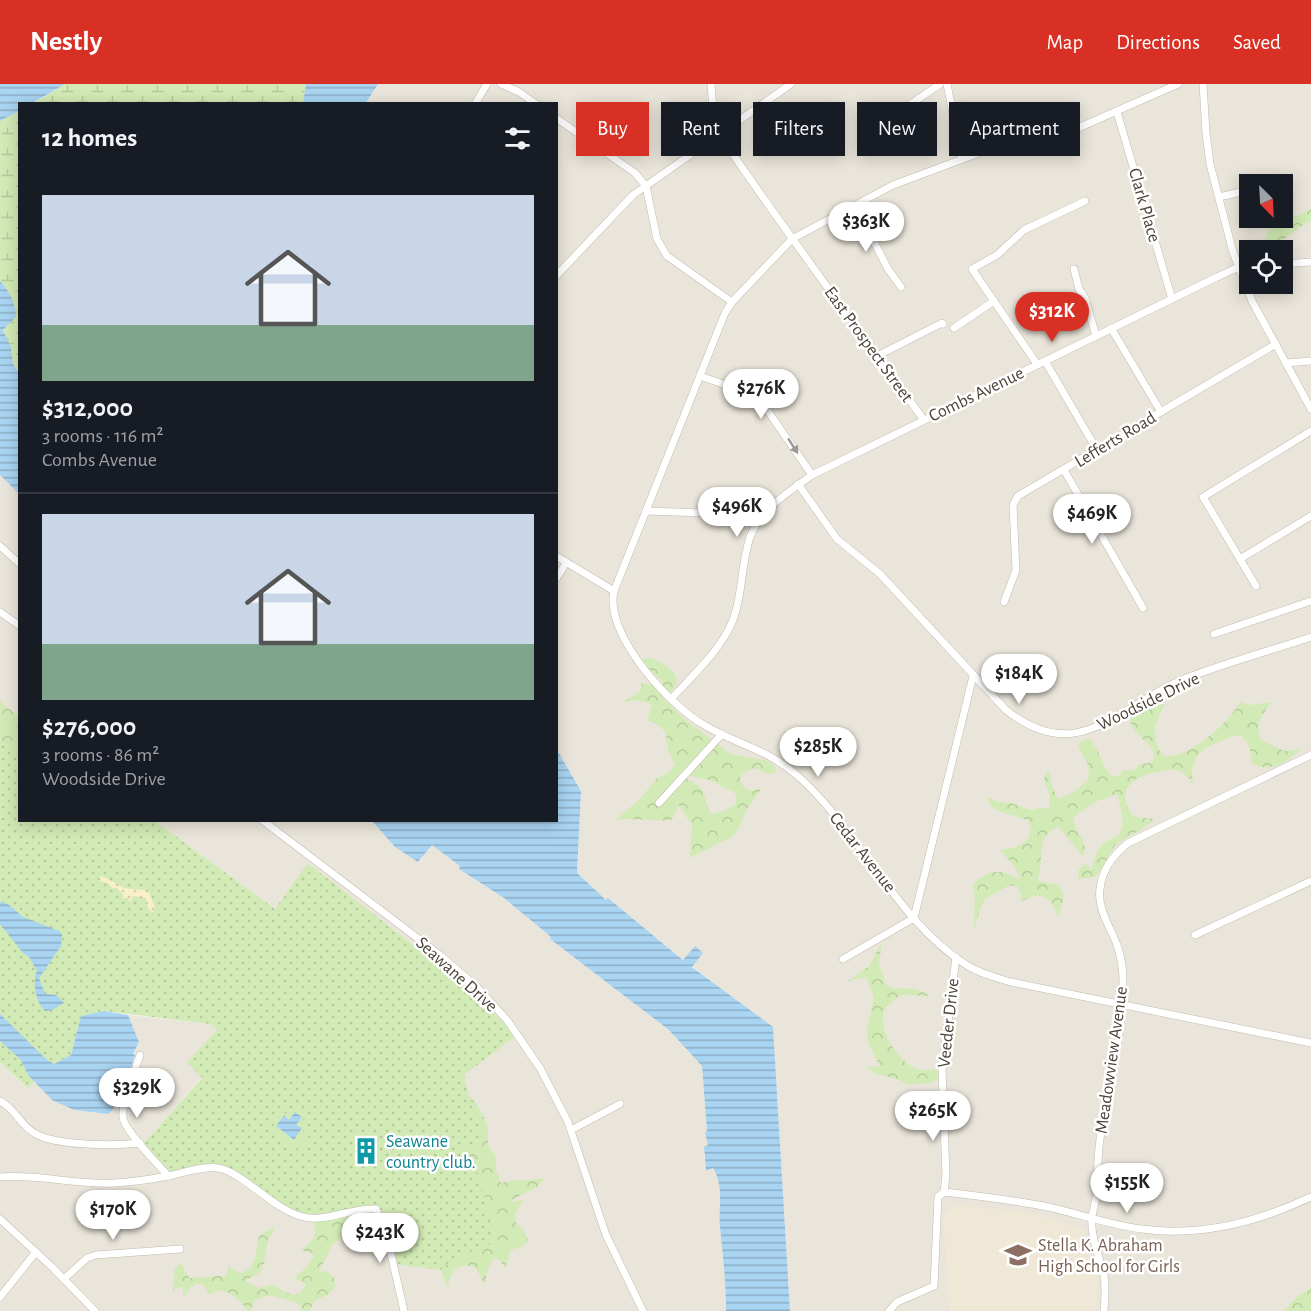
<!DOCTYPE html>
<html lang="en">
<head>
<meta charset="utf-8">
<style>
	:root { --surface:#171b24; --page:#20242c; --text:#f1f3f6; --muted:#9ea1a6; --line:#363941; --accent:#d93025 }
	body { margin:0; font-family:"Alegreya Sans",sans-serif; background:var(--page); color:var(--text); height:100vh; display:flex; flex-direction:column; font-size:22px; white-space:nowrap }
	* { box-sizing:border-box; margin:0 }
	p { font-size:20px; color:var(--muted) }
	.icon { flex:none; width:33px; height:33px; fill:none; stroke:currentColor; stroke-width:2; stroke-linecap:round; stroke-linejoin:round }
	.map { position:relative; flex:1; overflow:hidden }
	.drawer { position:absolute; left:18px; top:18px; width:540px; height:720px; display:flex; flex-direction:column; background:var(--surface); border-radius:0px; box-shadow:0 3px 15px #0003 }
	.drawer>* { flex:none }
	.guide { position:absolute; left:576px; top:18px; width:570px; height:54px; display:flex; gap:12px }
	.needle { width:39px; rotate:156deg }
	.buttons { position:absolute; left:1239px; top:90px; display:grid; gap:12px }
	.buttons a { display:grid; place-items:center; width:54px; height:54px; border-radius:0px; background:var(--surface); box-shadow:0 3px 15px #0003; font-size:30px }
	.price { position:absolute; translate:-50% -51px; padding:0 14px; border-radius:21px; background:#fff; color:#222; font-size:20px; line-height:39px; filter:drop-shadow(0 2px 3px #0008) }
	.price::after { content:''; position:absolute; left:50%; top:36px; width:18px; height:14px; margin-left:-9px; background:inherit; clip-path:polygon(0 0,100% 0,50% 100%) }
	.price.selected { background:var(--accent); color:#fff }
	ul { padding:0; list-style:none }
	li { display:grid; align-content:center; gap:12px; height:318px; padding:0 24px }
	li+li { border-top:2px solid var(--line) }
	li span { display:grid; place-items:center; height:186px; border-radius:0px; color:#555 }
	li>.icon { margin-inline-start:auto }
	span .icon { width:108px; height:108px; fill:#fffc; stroke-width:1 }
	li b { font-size:26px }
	h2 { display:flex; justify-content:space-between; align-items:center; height:72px; padding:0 24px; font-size:26px }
	.pill { padding:0 21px; border-radius:0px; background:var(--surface); box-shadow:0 3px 15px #0003; font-size:21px; line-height:54px }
	.pill.selected { background:var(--accent); color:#fff }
	header { display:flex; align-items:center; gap:36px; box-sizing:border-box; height:84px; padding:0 30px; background:var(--accent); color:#fff }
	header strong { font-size:28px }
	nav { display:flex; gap:33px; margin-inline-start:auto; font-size:21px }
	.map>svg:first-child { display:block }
	.residential { fill:#eae5da; fill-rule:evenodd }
	.education { fill:#efe8d6 }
	.green { fill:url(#green-dots) }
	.forest { fill:url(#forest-crowns); fill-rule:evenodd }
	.wetland { fill:url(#wetland-marsh) }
	.sand { fill:url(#sand-dots) }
	.pitch { fill:#d2eab5 }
	.water { fill:url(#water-rules) }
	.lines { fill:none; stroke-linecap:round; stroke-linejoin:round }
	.minor-casing { stroke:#c2bbae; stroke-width:8 }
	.minor { stroke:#fff; stroke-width:7 }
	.oneway { fill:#9c9892 }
	.labels { text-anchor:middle; stroke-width:5; stroke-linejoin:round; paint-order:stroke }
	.street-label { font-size:18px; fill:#4b4439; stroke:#fff }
	.culture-label { font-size:18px; fill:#0d838f; stroke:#fff; text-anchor:start }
	.education-label { font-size:18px; fill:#785e54; stroke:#fff; text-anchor:start }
</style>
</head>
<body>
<header>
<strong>Nestly</strong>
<nav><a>Map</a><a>Directions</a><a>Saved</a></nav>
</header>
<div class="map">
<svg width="1311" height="1227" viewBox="0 0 1311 1227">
	<defs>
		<pattern id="green-dots" width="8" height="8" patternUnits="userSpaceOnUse" patternTransform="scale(1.5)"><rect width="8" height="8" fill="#d2eab5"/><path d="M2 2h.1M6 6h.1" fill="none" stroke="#b6ca9c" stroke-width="1.8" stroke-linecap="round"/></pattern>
		<pattern id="forest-crowns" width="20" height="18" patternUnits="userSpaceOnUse" patternTransform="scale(1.5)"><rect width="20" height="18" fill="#d2eab5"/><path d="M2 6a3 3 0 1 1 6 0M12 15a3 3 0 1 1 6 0" fill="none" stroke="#b6ca9c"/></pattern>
		<pattern id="wetland-marsh" width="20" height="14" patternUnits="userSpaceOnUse" patternTransform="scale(1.5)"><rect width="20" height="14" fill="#d2eab5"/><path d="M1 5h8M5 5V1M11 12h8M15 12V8" fill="none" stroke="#b6ca9c"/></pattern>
		<pattern id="sand-dots" width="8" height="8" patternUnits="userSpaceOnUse" patternTransform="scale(1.5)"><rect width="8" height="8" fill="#f9efc9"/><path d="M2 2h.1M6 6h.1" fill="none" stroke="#d7cead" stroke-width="1.8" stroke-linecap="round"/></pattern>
		<pattern id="water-rules" width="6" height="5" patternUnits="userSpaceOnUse" patternTransform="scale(1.5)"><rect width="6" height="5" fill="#a9d4f2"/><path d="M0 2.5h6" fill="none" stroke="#8caec5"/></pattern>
	</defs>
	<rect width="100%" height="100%" fill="#f6f3ec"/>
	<g class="residential">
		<path d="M378,0H1311V1227H790L773,944L692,882L694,863L684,876L608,814L606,816L577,789L581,707L556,666V20H366ZM1250,100H1282V134H1250ZM1250,166H1282V200H1250Z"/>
		<polygon points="0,391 19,410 19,648 0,641"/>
		<polygon points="155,737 372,737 395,763 419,778 432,760 460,782 459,785 504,814 551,853 550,855 669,946 702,982 707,1047 708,1061 704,1063 704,1071 706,1087 713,1084 719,1094 720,1141 726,1188 726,1227 0,1227 0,978 26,1004 35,997 52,1016 74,1026 108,1030 139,958 128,931 210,940 217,946 202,993 142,1061 468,1010 463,991 515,953 309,779 275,825"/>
	</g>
	<polygon class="education" points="953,1121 1025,1128 1083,1144 1098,1198 1096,1227 950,1227 943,1133"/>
	<polygon class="green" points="0,641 19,648 20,736 155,737 275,825 308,779 473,908 516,952 464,991 468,1010 486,1047 503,1166 441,1186 393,1180 379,1127 371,1125 308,1136 230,1088 216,1084 169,1091 142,1061 202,994 187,978 217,946 210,940 104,927 81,932 71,971 54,980 27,1004 0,978"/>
	<g class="forest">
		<path d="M1311,125V137C1296,144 1289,155 1272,161L1264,157L1272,139L1287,130L1297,132Z"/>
		<path d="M651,574C673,583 690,598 662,613L683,634L731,670L768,677L775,683L776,688C768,693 763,687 755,684L745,688L740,693C741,701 744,704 751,707L762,704L745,728L739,744L733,752L690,774L692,741L678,720L675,731L671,736C652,738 634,733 615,736L640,715L658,693L668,689L675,681L668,666L665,647L655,639L647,637L652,620L636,616L623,618L638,609L642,604L641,598L651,601L664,598L647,584L642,575ZM682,690L712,697L726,705L734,708L737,713L735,721L724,727L712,730C704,722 707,709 699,702C693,697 687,697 682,690Z"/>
		<polygon points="0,617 19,633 19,667 0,656"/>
		<path d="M1240,618L1249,621L1271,618C1263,630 1254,641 1261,656L1284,667L1301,665C1287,678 1270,690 1251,679C1251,667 1250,660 1241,651C1233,651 1229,654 1222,657C1199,664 1189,675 1193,700C1189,695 1186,690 1180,687C1172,684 1164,687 1156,688C1131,693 1114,708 1134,733L1154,735L1147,742L1115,761L1098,790L1094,793L1079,795L1078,787L1085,780L1092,785C1094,777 1095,769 1101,762C1105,757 1111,756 1117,752C1128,743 1120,721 1117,710L1095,718L1074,733C1071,748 1091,756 1083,772L1058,743C1033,752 1046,778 1037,797L1059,801L1064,813L1058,834C1052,813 1040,805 1021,818C1021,811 1021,806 1016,801L1008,802L985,815L980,825L974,847C972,830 978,816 972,802C978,793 992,786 1003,788C1009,790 1015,794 1021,795L1015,783L1000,766C1017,765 1038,757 1028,737C1014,729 988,730 988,713L998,718L1011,719L1030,726L1041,724L1049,725L1050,714L1044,694L1049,685L1052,702L1058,715L1074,708L1089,695L1088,681L1078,662L1081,658L1089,654C1101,667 1100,679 1110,691L1120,692L1122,687L1135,686L1139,680L1151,679L1155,673C1153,656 1127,651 1131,631L1165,619C1155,640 1149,649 1162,671C1184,680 1231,637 1240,618Z"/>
		<path d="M882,858L879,879L886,901L893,904L916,905L931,912L901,911C894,916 884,922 883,932C880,951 900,978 917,985C925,987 937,985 946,985L938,995L931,999L908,1001L900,996L877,990L865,983H880L868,958L867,946L874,913L866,893L848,897L869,882Z"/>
		<path d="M468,1010L480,1025L488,1043V1061L496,1072V1087L501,1099C515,1095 530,1097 545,1094L537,1103L508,1118L523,1116L515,1131L516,1139L523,1145L529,1157L521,1163L511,1166L505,1185L501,1177L495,1173L487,1186L485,1202L476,1184C459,1176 448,1189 448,1205L441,1186L443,1182L482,1162L487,1160L493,1162L494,1148L474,1077L469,1069L461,1063L480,1058C487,1042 472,1026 468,1010Z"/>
		<path d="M354,1132H367L363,1138L332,1161L319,1188L325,1187L334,1193L335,1203L329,1210L314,1217L310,1227H302L298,1219L270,1211L255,1216L250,1227H248C239,1214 223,1200 209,1211L203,1200C191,1199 188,1206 183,1215V1202L173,1207L174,1187L181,1178L187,1191L190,1194L219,1192L225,1193L229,1182L239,1189C258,1187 255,1167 259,1152L276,1142L268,1156L264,1179L260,1188L245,1197L259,1204L271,1201C286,1205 296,1221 306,1200L294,1194L307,1183L314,1170L301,1166C312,1158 319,1151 313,1138Z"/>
		<polygon points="1311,1204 1311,1227 1283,1227 1298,1212"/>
	</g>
	<g class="wetland">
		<polygon points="65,0 306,0 303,19 33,20"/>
		<path d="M19,27V289L13,280L11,263L3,246L15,233C16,220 9,206 0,197V37Z"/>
	</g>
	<polygon class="sand" points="102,792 124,804 144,806 149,808 155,825 153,828 150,827 146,819 146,814 133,812 130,819 128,814 123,814 123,810 117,804 112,804 108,799 99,797 99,793"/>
	<polygon class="pitch" points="295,1022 307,1030 300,1040 304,1043 303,1050 312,1056 304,1069 270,1046 283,1028 288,1031"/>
	<g class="water">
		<polygon points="0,0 65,0 33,19 20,20 19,27 0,37"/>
		<polygon points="306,0 378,0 366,19 303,19"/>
		<path d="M0,197C9,206 16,220 16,233L3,246L11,263L13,280L19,289V410L0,391Z"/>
		<path d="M557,666L581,707L577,789L606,816L608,814L683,876L695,862L703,869L692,883L773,943L790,1227H726C726,1199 723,1171 720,1143C718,1123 724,1101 713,1084L706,1087L704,1063L708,1061L705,1048L707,1047L702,982L669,946L550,855L551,853L504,814L459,785L460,782L432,761L418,778L395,763L372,737L556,736Z"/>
		<path d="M0,818L8,820L23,833L59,847L62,850L61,862L39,894L45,910L56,911L64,919L52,926L45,927C36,918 32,899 37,887L29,873L23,869L0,840Z"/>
		<path d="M104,927L128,931L139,958L133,970L135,971C128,991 125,1016 108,1030L74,1026L52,1016L29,992L20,975L0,957V930L46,975L54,980L71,971L81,932Z"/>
		<polygon points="295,1028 302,1033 296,1041 302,1044 294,1056 276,1042 284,1031 289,1036"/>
	</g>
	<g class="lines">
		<defs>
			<g id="minor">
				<polyline points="501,0 519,8 536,20"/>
				<path d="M711,0L714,37L719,50C785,147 855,241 924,336"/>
				<polyline points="947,0 962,75"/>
				<path d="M1178,0L1078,44L1003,60L893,101L792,155L732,218L725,229L614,507C604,550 669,621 704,641C738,661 768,665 799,693C862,750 896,837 968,882C981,890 997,894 1011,898L1311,959"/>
				<polyline points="1203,0 1206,49 1210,80 1233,168 1252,217 1311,325"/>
				<polyline points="475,20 487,0"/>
				<polyline points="1117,28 1172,215"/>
				<polyline points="556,34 635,89 646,102 657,155 667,172 732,218"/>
				<polyline points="868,49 940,0"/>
				<polyline points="1280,100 1284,100"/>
				<polyline points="1219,113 1250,106"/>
				<polyline points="855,121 888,185 901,203"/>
				<polyline points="1282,180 1311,178"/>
				<polyline points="1074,185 1079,205 1085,214 1096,252"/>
				<polyline points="556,192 633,111 791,0"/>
				<polyline points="954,244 994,217"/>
				<polyline points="1111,244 1161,328"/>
				<polyline points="877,272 942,239 943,240"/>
				<polyline points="1045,277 1097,366"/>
				<polyline points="1286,279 1311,277"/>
				<polyline points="1037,280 972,185 997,171 1024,146 1085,117"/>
				<polyline points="700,292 746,308 761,317 812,391"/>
				<polyline points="1064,386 1143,524"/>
				<path d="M798,400L837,455L880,490L1006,626C1079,684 1119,621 1184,595C1225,579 1269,567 1311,553"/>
				<polyline points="646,427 761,431"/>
				<polyline points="0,462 20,480"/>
				<polyline points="556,472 614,507"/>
				<polyline points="1240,475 1311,432"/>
				<polyline points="556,495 566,479"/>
				<polyline points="1256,502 1203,413 1311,347"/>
				<polyline points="1004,518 1016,486 1013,421 1018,412 1276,260"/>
				<polyline points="0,528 20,542"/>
				<polyline points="1214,550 1311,517"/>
				<path d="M671,615C693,591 721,566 733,536C742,512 741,488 747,464C754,428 785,411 812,391L1217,193L1239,183H1250"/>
				<polyline points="659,719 722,650"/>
				<polyline points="262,736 441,872 477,903 507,936 540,984 568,1038 606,1151 643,1227"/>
				<polyline points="1195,851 1311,797"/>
				<polyline points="843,875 914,834 973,592"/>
				<path d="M140,971C135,987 121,1017 123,1034C125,1047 158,1080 168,1092"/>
				<path d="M0,1017C15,1024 20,1041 34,1049C55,1062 115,1062 140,1059"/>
				<polyline points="571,1046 620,1020"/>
				<path d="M0,1093C38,1090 76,1101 114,1099C134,1098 153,1095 173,1091C187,1088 203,1082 218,1084C241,1087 272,1124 300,1132C325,1140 351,1123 376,1125L386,1148L404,1227"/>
				<path d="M944,1108C979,1112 1014,1116 1048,1123C1080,1130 1110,1141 1142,1145C1202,1153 1257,1138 1311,1113"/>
				<polyline points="0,1135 52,1183 95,1227"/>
				<polyline points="64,1195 87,1174 96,1171 180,1165"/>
				<polyline points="0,1213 36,1168"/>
				<polyline points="889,1227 897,1218 934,1202 938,1113 944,1108 946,1091 942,986 956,873"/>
				<path d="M1104,1227C1105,1215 1106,1203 1104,1191C1099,1172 1090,1152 1092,1132C1093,1126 1095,1120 1096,1114C1098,1095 1097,1075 1100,1055C1109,1003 1123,950 1123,897C1123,884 1121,872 1117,861C1110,842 1097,825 1100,805C1102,785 1113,771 1128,759L1311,671"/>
			</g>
		</defs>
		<use href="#minor" class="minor-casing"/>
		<use href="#minor" class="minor"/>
	</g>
	<defs><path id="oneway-solid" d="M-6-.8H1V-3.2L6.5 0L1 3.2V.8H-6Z" transform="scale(1.5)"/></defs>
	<use class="oneway" href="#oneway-solid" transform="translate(793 362) rotate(57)"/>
	<defs>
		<symbol id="building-bare" viewBox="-9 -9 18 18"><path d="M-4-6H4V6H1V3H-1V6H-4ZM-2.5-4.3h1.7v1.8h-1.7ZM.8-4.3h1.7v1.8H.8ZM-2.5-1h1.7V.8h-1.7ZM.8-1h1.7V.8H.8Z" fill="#0f9aa8" stroke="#fff" stroke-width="2.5" paint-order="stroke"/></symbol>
		<symbol id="school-bare" viewBox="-9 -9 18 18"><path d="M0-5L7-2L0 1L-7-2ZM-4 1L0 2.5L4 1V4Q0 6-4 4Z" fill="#8d6e63" stroke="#fff" stroke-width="2.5" paint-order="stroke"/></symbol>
	</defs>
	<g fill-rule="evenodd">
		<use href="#building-bare" x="347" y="1048" width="38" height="38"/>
		<use href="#school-bare" x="999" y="1152" width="38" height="38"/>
	</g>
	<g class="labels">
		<g class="street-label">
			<text transform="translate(1145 121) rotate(74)" y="6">Clark Place</text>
			<text transform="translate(869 260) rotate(54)" y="6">East Prospect Street</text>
			<text transform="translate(976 310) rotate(-26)" y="6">Combs Avenue</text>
			<text transform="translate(1115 355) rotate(-31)" y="6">Lefferts Road</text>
			<text transform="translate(1148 617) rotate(-26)" y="6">Woodside Drive</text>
			<text transform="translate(863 768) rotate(52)" y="6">Cedar Avenue</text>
			<text transform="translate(457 890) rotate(42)" y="6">Seawane Drive</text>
			<text transform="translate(948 939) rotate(-84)" y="6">Veeder Drive</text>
			<text transform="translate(1111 976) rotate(-82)" y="6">Meadowview Avenue</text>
		</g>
		<g class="culture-label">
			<text x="386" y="1063">Seawane<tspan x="386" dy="21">country club.</tspan></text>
		</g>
		<g class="education-label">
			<text x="1038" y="1167">Stella K. Abraham<tspan x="1038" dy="21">High School for Girls</tspan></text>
		</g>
	</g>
</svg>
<div class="buttons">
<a><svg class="needle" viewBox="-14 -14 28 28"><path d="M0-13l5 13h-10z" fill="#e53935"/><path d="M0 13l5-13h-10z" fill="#9ea1a6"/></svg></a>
<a><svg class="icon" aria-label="locate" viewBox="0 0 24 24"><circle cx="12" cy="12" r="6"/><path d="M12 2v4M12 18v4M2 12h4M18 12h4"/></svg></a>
</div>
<b class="price" style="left:866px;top:169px">$363K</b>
<b class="price selected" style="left:1052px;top:259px">$312K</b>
<b class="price" style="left:761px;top:336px">$276K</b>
<b class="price" style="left:737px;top:454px">$496K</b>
<b class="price" style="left:1092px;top:461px">$469K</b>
<b class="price" style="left:1019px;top:621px">$184K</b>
<b class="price" style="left:818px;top:694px">$285K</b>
<b class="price" style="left:137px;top:1035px">$329K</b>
<b class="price" style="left:933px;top:1058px">$265K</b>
<b class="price" style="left:1127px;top:1130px">$155K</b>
<b class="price" style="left:113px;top:1157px">$170K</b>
<b class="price" style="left:380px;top:1180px">$243K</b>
<div class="guide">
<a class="pill selected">Buy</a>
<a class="pill">Rent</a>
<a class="pill">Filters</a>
<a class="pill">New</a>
<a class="pill">Apartment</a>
</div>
<section class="drawer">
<h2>12 homes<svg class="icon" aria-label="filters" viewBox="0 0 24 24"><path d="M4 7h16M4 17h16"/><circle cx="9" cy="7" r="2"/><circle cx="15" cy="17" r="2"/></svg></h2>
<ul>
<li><span style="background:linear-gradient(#c9d6e8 70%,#7fa58c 0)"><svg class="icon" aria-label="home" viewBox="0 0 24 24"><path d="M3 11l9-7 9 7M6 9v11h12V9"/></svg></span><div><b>$312,000</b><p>3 rooms · 116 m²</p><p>Combs Avenue</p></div></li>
<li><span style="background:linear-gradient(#c9d6e8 70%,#7fa58c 0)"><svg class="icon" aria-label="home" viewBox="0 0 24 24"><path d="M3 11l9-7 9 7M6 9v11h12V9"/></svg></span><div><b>$276,000</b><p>3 rooms · 86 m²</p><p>Woodside Drive</p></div></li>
</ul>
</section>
</div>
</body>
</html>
